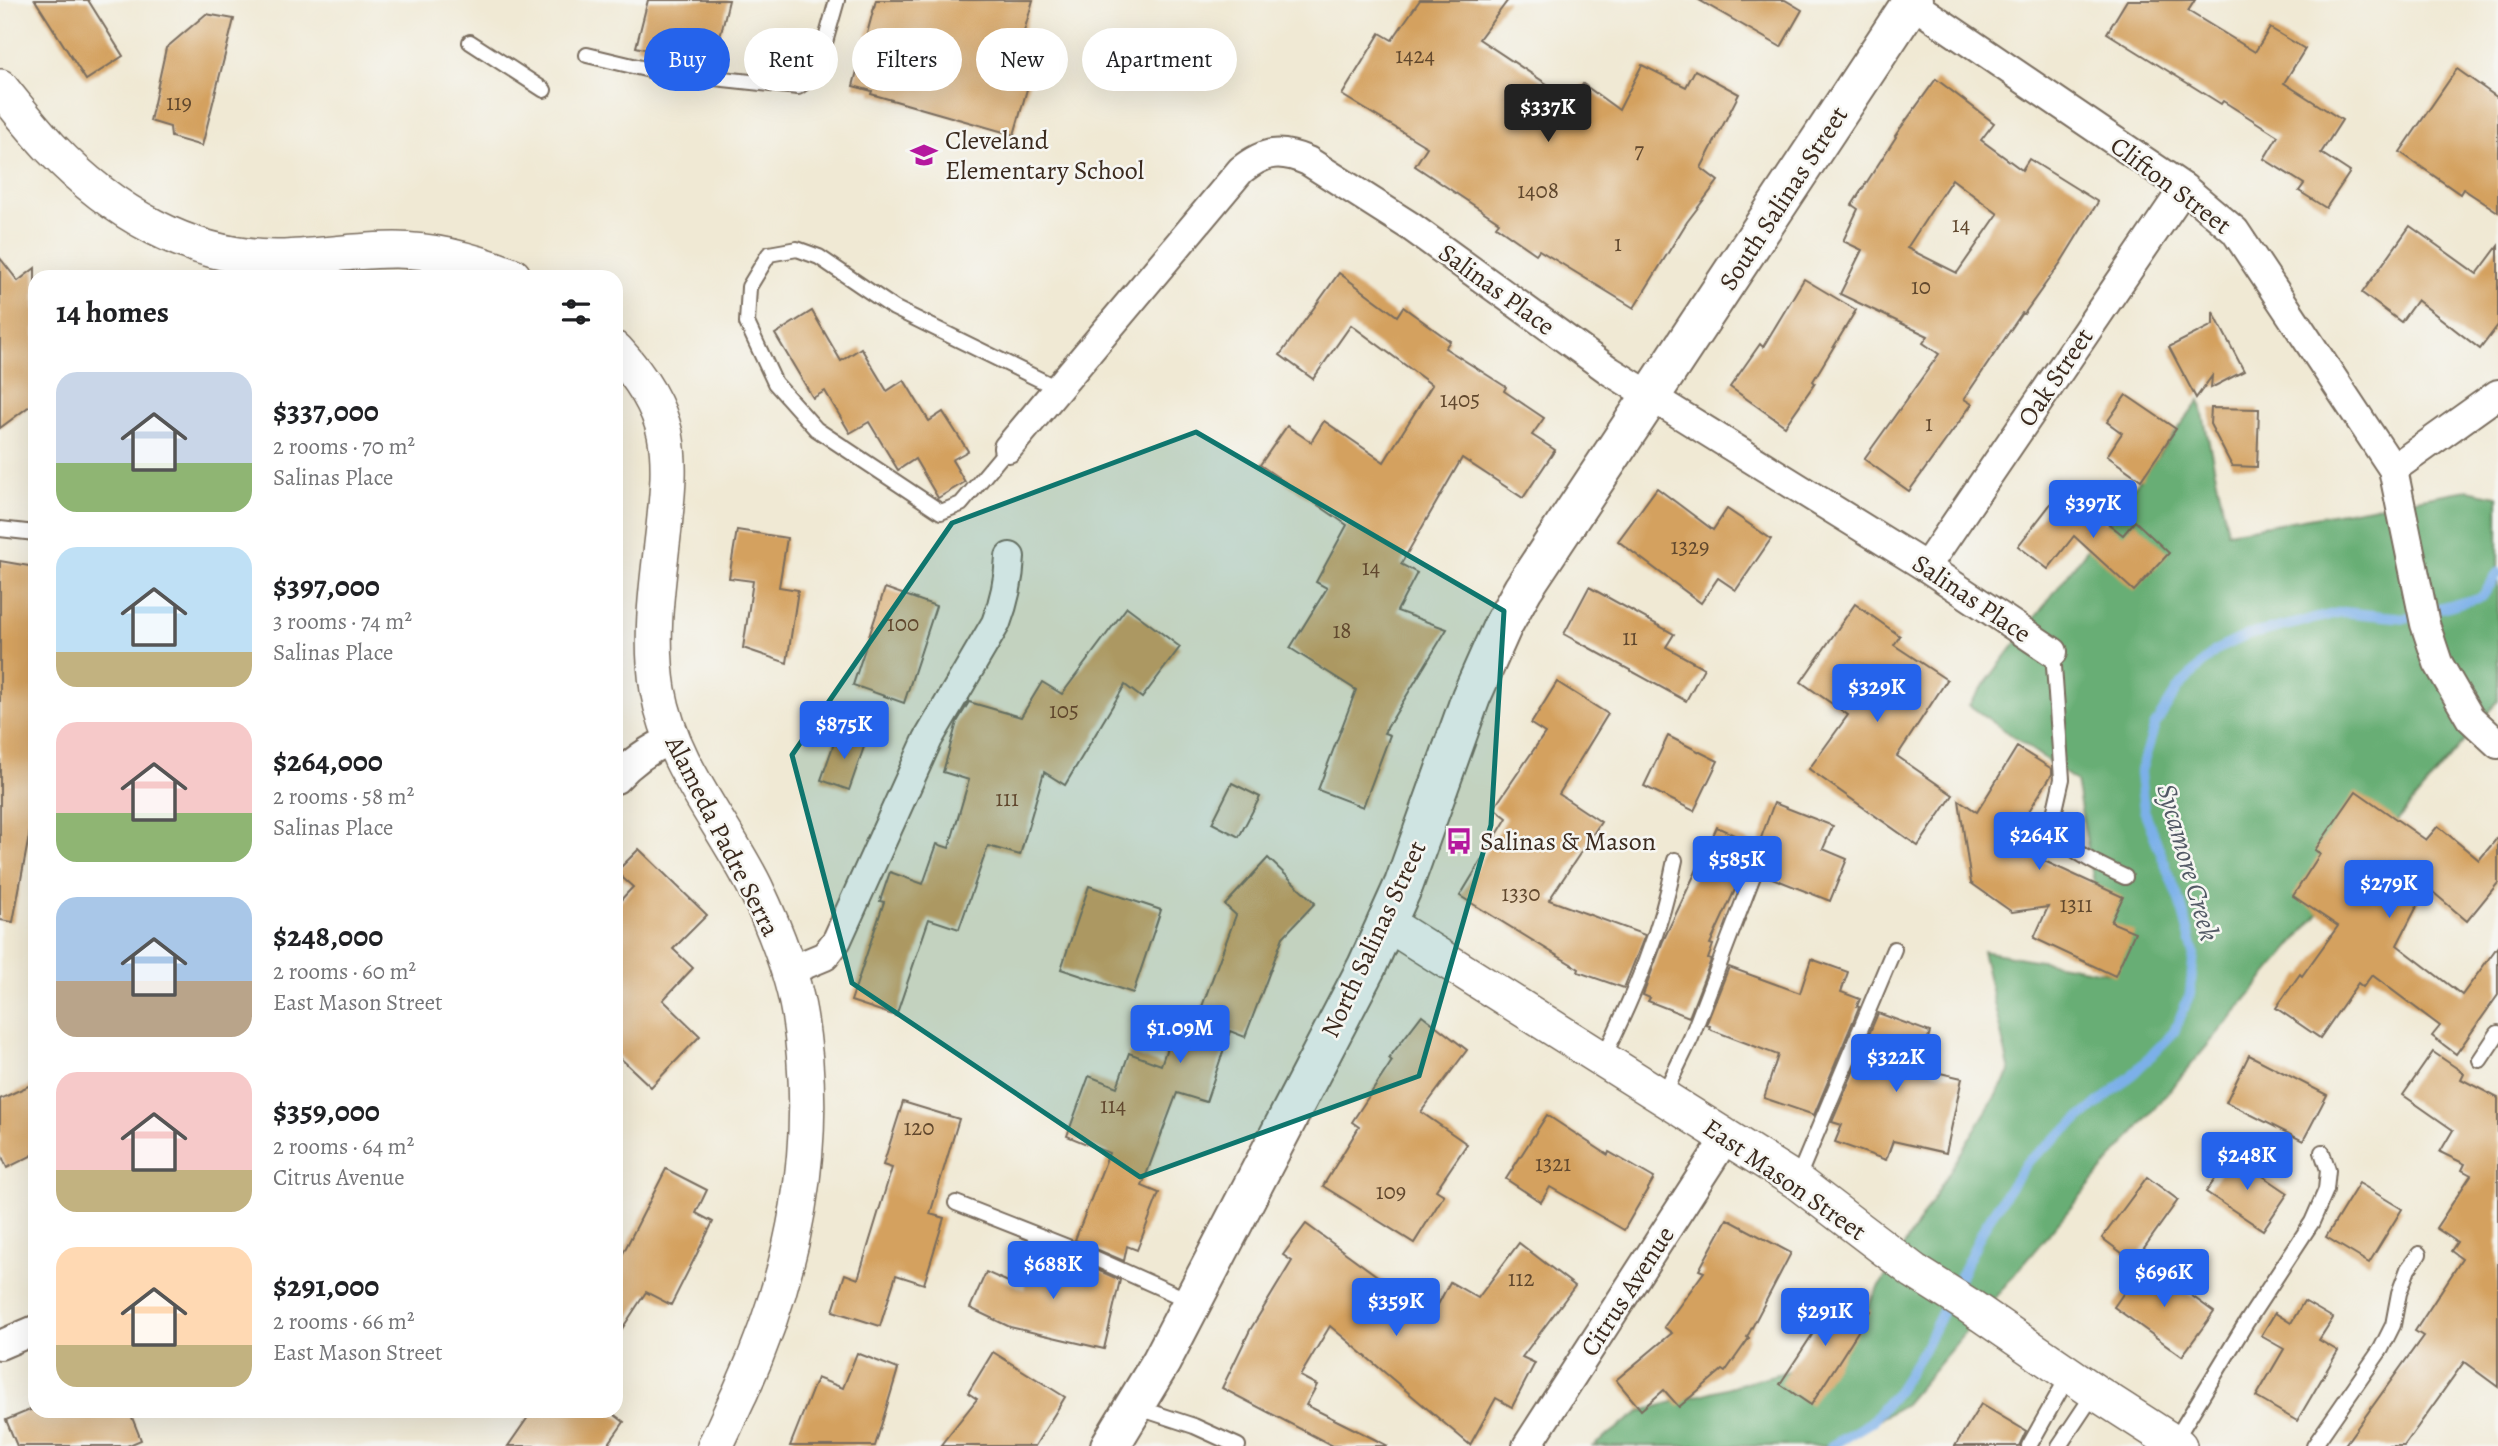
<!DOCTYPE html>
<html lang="en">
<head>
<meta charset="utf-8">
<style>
	:root { --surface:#fff; --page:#f6f6f6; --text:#202124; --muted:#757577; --accent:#2563eb }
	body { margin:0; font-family:Alegreya,serif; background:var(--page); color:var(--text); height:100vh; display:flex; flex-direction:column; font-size:26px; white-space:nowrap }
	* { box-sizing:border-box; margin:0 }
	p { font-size:23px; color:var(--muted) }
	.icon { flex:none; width:38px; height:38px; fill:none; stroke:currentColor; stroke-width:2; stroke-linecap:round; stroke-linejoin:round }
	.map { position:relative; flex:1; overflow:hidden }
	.side { position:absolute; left:28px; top:270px; width:595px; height:1148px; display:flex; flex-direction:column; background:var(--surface); border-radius:21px; box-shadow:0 7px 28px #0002 }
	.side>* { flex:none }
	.banner { position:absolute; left:644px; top:28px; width:665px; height:63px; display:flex; gap:14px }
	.price { position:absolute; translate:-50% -60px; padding:0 16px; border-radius:7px; background:var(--accent); color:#fff; font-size:23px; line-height:46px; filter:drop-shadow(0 2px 4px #0008) }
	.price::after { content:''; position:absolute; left:50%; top:42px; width:21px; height:16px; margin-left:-10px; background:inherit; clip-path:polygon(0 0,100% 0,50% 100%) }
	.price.current { background:#222; color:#fff }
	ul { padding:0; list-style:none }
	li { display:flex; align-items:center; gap:21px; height:175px; padding:0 28px }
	li span { display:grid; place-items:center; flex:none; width:196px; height:140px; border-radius:21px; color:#555 }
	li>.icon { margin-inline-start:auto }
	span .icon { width:84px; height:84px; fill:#fffc; stroke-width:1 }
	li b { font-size:30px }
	h2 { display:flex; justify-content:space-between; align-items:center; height:84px; padding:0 28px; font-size:30px }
	.chip { padding:0 24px; border-radius:32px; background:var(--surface); box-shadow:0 7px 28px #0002; font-size:24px; line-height:63px }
	.chip.current { background:var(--accent); color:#fff }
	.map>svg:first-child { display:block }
	.forest { fill:#67ae74; stroke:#516c49; stroke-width:2 }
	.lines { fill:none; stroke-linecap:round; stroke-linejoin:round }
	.stream { stroke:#7cb0e9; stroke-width:10 }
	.building { fill:#d4a15f; fill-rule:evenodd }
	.service-casing { stroke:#7a6d5e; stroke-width:18 }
	.minor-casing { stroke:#7a6d5e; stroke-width:32 }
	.tertiary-casing { stroke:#7a6d5e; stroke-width:38 }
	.secondary-casing { stroke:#7a6d5e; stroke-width:42 }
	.service { stroke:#fff; stroke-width:14 }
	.minor { stroke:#fff; stroke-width:28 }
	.tertiary { stroke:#fff; stroke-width:35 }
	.secondary { stroke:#fff; stroke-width:38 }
	.marked { fill:#0f766e; fill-opacity:0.2; stroke:#0f766e; stroke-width:5; stroke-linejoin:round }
	.labels { text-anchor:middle; stroke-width:5; stroke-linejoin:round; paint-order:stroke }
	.number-label { font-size:23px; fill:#61482e }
	.poi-label { font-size:26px; fill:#3b2a1e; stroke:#f6f6f2; text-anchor:start }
	.street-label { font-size:26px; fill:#3b2a1e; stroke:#f6f6f2 }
	.water-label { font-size:28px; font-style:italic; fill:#525965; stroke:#f6f6f2 }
</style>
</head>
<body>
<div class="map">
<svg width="2498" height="1446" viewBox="0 0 2498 1446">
	<rect width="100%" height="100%" fill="#f6f6f2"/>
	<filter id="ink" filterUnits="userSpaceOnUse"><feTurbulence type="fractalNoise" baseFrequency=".0143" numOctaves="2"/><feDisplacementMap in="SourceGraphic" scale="14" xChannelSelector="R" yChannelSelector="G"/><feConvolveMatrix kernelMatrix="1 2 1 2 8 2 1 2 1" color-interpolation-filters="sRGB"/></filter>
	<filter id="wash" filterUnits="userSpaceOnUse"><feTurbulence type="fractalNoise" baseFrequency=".00686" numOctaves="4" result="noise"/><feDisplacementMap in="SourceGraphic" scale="28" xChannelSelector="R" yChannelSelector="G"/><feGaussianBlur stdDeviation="1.57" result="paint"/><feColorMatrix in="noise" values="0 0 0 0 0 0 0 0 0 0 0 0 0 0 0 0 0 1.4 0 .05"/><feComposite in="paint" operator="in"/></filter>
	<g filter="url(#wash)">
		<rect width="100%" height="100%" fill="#f0e9d4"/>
		<polygon class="forest" points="2200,400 2228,532 2467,490 2498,496 2498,701 1905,1404 1832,1446 1593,1446 1641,1411 1836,1358 2010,1072 1982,951 2110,973 2076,781 1969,705"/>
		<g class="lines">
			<polyline class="stream" points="1831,1446 1871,1422 1898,1390 1924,1349 1987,1222 2027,1162 2131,1076 2174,1032 2190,994 2194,953 2181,905 2144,810 2140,774 2155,725 2179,687 2216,650 2248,635 2342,612 2405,618 2482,597 2498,573"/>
		</g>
		<g id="blocks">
			<g class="building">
				<polygon points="35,0 88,0 123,56 86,80"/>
				<polygon points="648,0 729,0 713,66 636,47"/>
				<polygon points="876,0 1033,0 1015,63 1033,68 1014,135 871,94 872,91 853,86"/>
				<polygon points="1420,0 1508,0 1479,39 1571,100 1583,84 1619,110 1642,65 1686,87 1695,70 1739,94 1701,168 1718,181 1687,222 1634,308 1539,250 1536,254 1496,226 1499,222 1415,166 1427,147 1342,95 1380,33 1392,40"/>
				<polygon points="1699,0 1785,0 1802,10 1781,47"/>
				<polygon points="2127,0 2195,0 2188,11 2255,52 2270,28 2305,49 2284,83 2342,120 2321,153 2350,172 2326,208 2299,191 2304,184 2264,159 2278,136 2223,101 2221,104 2107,33"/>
				<polygon points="206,14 234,19 202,146 171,137 170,127 150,121 166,48"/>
				<polygon points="2457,69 2498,98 2498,212 2463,189 2460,194 2400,152"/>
				<path d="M1936,79L1994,123L1981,140L2022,170L2029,159L2098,202L2061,262L2024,314L2022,313L1964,399L1972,404L1909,491L1864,459L1939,354L1923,343L1928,336L1840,294L1862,250L1843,241L1858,209L1852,205L1896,137L1895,136ZM1952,179L1998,214L1957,273L1907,248Z"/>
				<polygon points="2410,226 2477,274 2498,246 2498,325 2480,349 2417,300 2401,322 2362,293"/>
				<polygon points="0,258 18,281 35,268 35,402 0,428"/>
				<polygon points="1339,273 1397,316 1403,307 1450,341 1445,348 1506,387 1504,391 1544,418 1532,435 1555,450 1523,498 1462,458 1401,564 1417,573 1397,611 1447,629 1384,733 1390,735 1363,807 1318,790 1356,690 1290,648 1327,588 1316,582 1347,525 1260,465 1287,426 1311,442 1324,421 1384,462 1432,385 1351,325 1313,379 1280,355"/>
				<polygon points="1804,279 1856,310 1813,381 1815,383 1785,426 1730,387 1760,344 1763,347"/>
				<polygon points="812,311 841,361 861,348 887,391 904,380 929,421 943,412 968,451 952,460 965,482 938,498 915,459 898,470 869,422 850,433 825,391 813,398 775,334"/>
				<polygon points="2213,312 2244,371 2211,388 2212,376 2196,398 2169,347 2213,325"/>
				<polygon points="2126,395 2176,429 2141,480 2107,456 2122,433 2107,422"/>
				<polygon points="2211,408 2259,409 2257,467 2232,466 2210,424"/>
				<polygon points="1657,488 1713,530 1727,509 1771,539 1736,590 1718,578 1701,603 1618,541"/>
				<polygon points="2063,488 2123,535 2135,521 2169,553 2134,591 2074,536 2048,569 2018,546"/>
				<polygon points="737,530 787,538 779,587 798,590 787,663 743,648 753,581 729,578"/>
				<polygon points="0,561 35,567 35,804 13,922 0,920"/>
				<polygon points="1589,587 1674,634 1666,647 1704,668 1686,701 1564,634"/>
				<polygon points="885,588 936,606 904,703 853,685"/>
				<polygon points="1855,604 1900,636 1894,645 1947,680 1897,756 1953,795 1918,846 1809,769 1848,715 1801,682"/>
				<polygon points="1127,607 1180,647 1142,698 1125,685 1065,785 1044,772 1020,855 988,846 959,929 929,919 896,1016 851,1001 884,902 880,901 890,872 923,884 937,844 949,848 969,780 943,772 957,722 969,702 1021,717 1042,682 1062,694"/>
				<polygon points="1557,682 1608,714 1559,794 1601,822 1549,900 1645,935 1624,988 1578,972 1579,969 1460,896 1507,818 1494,808 1545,733 1531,724"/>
				<polygon points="838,732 866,741 849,790 821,780"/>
				<polygon points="1668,736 1718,761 1694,811 1644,786"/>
				<polygon points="2017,747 2052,769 2052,774 2009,843 2038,839 2040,859 2123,897 2111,922 2135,932 2115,976 2034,938 2048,907 2012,912 1971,883 1959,800 1977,812"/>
				<polygon points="1232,783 1260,797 1239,837 1212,823"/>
				<polygon points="2356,791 2426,840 2438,826 2479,860 2498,837 2498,883 2467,921 2427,887 2397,945 2462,995 2498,946 2498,995 2456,1054 2432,1036 2440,1026 2372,975 2363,987 2358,983 2320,1038 2276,1008 2300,974 2302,976 2338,926 2293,896 2320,854 2315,850"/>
				<polygon points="1774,803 1833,826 1823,849 1847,859 1830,901 1762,874 1757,867 1745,868 1710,944 1713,945 1708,959 1711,960 1689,1017 1648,1001 1650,998 1643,995 1663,941 1717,827 1758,846"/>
				<polygon points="639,849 707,915 673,949 693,968 663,1000 700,1036 651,1087 616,1054 616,905 633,887 616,872"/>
				<polygon points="1268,858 1315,903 1283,937 1245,1037 1230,1031 1206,1102 1177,1093 1142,1186 1159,1193 1137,1250 1127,1246 1124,1261 1075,1240 1109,1153 1067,1136 1089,1076 1117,1087 1129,1053 1161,1065 1176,1022 1194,1028 1236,915 1225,905"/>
				<polygon points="1089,886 1161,910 1133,993 1061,969"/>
				<polygon points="1811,959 1848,972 1841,992 1860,999 1857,1006 1859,1007 1814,1115 1764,1098 1778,1055 1709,1029 1710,1026 1706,1025 1729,967 1800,993"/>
				<polygon points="1878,1013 1930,1032 1918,1068 1962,1078 1946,1153 1893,1141 1886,1160 1835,1142 1842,1125 1832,1122"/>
				<polygon points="1422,1015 1467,1050 1421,1112 1467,1144 1436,1190 1444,1195 1414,1243 1323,1186 1359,1127 1352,1122 1392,1061 1389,1058"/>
				<polygon points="2433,1052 2464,1073 2461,1079 2498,1098 2498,1387 2464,1362 2404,1446 2344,1446 2423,1336 2415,1331 2462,1259 2451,1251 2457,1242 2436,1228 2471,1175 2462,1170 2465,1164 2440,1152 2453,1130 2403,1095"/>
				<polygon points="2249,1055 2327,1095 2303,1141 2226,1102"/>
				<polygon points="35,1083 35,1154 7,1168 0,1152 0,1099"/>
				<polygon points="903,1102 959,1119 930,1214 944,1218 924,1284 896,1275 880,1326 833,1311 845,1274 858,1279 892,1168 883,1165"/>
				<polygon points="1547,1115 1608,1155 1609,1152 1654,1178 1624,1230 1550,1187 1541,1202 1506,1179"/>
				<polygon points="2232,1155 2288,1193 2263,1230 2206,1192"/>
				<polygon points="666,1169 707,1190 696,1213 713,1222 671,1305 646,1292 616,1338 616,1267"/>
				<polygon points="2147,1177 2178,1200 2134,1262 2102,1238"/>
				<polygon points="2359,1183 2402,1209 2369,1263 2326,1237"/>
				<polygon points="1727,1219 1791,1253 1747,1337 1749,1338 1725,1372 1722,1370 1679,1407 1664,1390 1641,1410 1616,1380 1672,1333 1664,1327 1704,1272 1699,1270"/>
				<polygon points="1306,1224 1432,1316 1450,1282 1478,1298 1519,1243 1575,1286 1522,1357 1535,1363 1512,1407 1496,1398 1470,1445 1330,1326 1300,1376 1317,1385 1306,1405 1388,1446 1333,1446 1222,1388 1250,1330 1292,1261 1283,1255"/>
				<polygon points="1032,1254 1066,1262 1068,1257 1120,1280 1104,1349 1010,1327 970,1308 986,1272 1024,1289"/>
				<polygon points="2145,1262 2214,1312 2182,1356 2114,1307"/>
				<polygon points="1840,1292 1871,1311 1811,1405 1780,1384"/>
				<polygon points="2304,1301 2333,1318 2319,1340 2338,1351 2297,1421 2256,1397 2284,1349 2261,1336 2275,1313 2291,1323"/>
				<polygon points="993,1352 1065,1397 1035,1446 940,1446 977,1399 968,1393"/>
				<polygon points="857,1353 898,1369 875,1446 790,1446 817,1378 843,1388"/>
				<polygon points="1981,1404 2026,1431 2019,1446 1955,1446"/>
				<polygon points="30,1410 129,1410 141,1440 127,1446 17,1446 6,1420"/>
				<polygon points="533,1410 608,1410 624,1422 607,1446 508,1446"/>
			</g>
		</g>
	</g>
	<g filter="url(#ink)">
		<use href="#blocks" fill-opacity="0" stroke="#7a6d5e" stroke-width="2"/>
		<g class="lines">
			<defs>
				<g id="service">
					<polyline points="470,42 544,90"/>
					<polyline points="587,55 658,72 798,87 816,74 837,0"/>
					<polyline points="1008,448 961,504 941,512 816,429 775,383 747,323 749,287 769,254 797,249 819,257 894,308 1059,389"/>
					<polyline points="0,529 35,533"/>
					<path d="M2053,652L2062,779L2055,810L2057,835C2077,855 2099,865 2125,877"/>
					<path d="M1603,1058C1634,995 1662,929 1675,860"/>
					<polyline points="2480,1060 2498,1033"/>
					<polyline points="1663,1096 1691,1038 1753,876"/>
					<polyline points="1797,1180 1894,949"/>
					<polyline points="956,1203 1083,1253 1190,1301"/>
					<polyline points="1136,1407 1194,1426 1238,1446"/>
					<polyline points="2174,1442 2246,1323 2312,1222 2326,1190 2328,1170 2322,1152"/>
					<polyline points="2029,1446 2069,1375"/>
					<polyline points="2059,1446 2095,1392"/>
					<polyline points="2314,1446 2381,1349 2393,1325 2399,1293 2408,1269 2419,1254"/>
				</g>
				<g id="minor">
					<polyline points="1907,0 2184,188 2235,231 2393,469 2425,624 2438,663 2470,718 2498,744"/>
					<path d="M1008,448L1241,170C1265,151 1280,149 1308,161L1410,226L1610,371L1926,567L2053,652"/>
					<polyline points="2393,469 2498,394"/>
					<polyline points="1926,567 2184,188"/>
					<path d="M616,779C632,761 649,749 672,739"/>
					<path d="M789,971L825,956L837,940L928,739L996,623C1004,602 1009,580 1010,557"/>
					<polyline points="0,1345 35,1330"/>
					<polyline points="1527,1446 1727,1136"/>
				</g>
				<g id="tertiary">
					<path d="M0,87C17,108 33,129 51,148C111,211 190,259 279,258C317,257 356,250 395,250C436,250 475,261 513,276"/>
					<path d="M616,350C638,374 658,402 665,434C671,465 667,497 664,527C658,581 649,635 658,690C671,764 722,821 755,887C774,927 792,970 799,1013C821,1143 794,1275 740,1393C731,1411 724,1429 715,1446"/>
					<polyline points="1385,922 1796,1181 1914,1271 1971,1307 2095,1392 2179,1446"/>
				</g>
				<polyline id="secondary" points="1110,1446 1161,1362 1367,966 1404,884 1471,697 1503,625 1523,589 1913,0"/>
			</defs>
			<use href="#service" class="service-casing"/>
			<use href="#minor" class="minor-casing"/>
			<use href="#tertiary" class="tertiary-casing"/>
			<use href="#secondary" class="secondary-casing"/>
			<use href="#service" class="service"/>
			<use href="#minor" class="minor"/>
			<use href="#tertiary" class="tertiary"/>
			<use href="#secondary" class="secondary"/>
		</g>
	</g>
	<path class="marked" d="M1196,432L1504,611L1491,825L1419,1076L1140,1177L852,983L792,755L952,523Z"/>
	<defs>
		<symbol id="school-bare" viewBox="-9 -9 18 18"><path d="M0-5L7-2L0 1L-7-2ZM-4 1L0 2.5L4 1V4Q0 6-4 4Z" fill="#b5179e" stroke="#f6f6f2" stroke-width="2.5" paint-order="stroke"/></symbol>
		<symbol id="bus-bare" viewBox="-9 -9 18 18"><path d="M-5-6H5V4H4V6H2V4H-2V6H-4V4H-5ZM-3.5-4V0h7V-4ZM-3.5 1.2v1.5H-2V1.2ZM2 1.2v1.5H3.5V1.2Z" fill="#b5179e" stroke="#f6f6f2" stroke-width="2.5" paint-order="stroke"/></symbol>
	</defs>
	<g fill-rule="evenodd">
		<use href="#school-bare" x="905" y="136" width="38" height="38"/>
		<use href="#bus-bare" x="1440" y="822" width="38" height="38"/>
	</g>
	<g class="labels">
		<g class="number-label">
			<text x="1415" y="63">1424</text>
			<text x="179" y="110">119</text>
			<text x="1639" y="158">7</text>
			<text x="1538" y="198">1408</text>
			<text x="1961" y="232">14</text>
			<text x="1618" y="251">1</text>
			<text x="1921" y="294">10</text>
			<text x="1460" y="407">1405</text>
			<text x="1929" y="431">1</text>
			<text x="1690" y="554">1329</text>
			<text x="1371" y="575">14</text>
			<text x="903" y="631">100</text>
			<text x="1342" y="638">18</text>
			<text x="1630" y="645">11</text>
			<text x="1064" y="718">105</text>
			<text x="1007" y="806">111</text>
			<text x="1521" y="901">1330</text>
			<text x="2076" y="912">1311</text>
			<text x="1113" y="1113">114</text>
			<text x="919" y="1135">120</text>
			<text x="1553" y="1171">1321</text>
			<text x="1391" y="1199">109</text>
			<text x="1521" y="1286">112</text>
		</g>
		<g class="poi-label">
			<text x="945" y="149">Cleveland<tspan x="945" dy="30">Elementary School</tspan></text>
			<text x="1480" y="850">Salinas &amp; Mason</text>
		</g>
		<g class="street-label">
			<text transform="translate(2171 185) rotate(37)" y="9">Clifton Street</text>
			<text transform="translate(1783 198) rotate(-57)" y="9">South Salinas Street</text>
			<text transform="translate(1497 289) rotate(36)" y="9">Salinas Place</text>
			<text transform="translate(2055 377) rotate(-56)" y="9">Oak Street</text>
			<text transform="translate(1972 598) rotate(34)" y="9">Salinas Place</text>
			<text transform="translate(723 836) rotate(63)" y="9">Alameda Padre Serra</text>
			<text transform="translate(1373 939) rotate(-65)" y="9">North Salinas Street</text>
			<text transform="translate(1785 1179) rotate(35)" y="9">East Mason Street</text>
			<text transform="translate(1627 1291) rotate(-57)" y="9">Citrus Avenue</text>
		</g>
		<g class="water-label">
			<text transform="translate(2189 862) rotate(74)" y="10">Sycamore Creek</text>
		</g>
	</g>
</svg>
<b class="price current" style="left:1548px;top:144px">$337K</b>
<b class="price" style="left:2093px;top:540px">$397K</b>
<b class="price" style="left:1877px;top:724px">$329K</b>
<b class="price" style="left:844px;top:761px">$875K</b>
<b class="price" style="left:2039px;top:872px">$264K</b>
<b class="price" style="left:1737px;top:896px">$585K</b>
<b class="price" style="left:2389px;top:920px">$279K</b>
<b class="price" style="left:1180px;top:1065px">$1.09M</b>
<b class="price" style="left:1896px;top:1094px">$322K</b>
<b class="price" style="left:2247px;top:1192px">$248K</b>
<b class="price" style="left:1053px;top:1301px">$688K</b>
<b class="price" style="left:2164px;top:1309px">$696K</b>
<b class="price" style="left:1396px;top:1338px">$359K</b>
<b class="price" style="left:1825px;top:1348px">$291K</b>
<div class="banner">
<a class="chip current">Buy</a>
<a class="chip">Rent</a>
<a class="chip">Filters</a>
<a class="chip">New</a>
<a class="chip">Apartment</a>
</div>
<section class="side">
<h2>14 homes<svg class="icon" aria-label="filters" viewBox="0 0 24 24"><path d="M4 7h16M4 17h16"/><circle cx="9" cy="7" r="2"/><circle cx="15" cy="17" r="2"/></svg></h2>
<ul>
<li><span style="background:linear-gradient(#c9d6e8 65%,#8fb573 0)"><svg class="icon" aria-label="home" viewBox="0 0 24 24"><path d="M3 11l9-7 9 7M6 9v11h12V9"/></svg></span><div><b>$337,000</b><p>2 rooms · 70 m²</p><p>Salinas Place</p></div></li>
<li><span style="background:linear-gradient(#bfe0f5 75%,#c2b280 0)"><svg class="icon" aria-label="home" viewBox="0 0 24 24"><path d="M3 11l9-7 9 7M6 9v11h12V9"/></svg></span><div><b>$397,000</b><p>3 rooms · 74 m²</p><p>Salinas Place</p></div></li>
<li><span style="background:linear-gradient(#f6c9c9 65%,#8fb573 0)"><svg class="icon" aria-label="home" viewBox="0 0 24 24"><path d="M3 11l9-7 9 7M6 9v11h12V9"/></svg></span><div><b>$264,000</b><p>2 rooms · 58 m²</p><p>Salinas Place</p></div></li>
<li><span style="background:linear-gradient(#a9c7e8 60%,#b9a48a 0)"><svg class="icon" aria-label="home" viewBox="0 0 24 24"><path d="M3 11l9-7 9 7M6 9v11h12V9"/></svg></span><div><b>$248,000</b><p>2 rooms · 60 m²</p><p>East Mason Street</p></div></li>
<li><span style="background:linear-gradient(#f6c9c9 70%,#c2b280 0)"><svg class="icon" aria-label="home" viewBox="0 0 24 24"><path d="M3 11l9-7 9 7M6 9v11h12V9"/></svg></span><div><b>$359,000</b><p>2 rooms · 64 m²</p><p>Citrus Avenue</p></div></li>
<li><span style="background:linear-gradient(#ffd9b3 70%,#c2b280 0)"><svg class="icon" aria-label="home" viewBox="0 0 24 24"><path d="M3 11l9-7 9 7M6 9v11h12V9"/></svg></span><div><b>$291,000</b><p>2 rooms · 66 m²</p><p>East Mason Street</p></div></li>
</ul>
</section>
</div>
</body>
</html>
